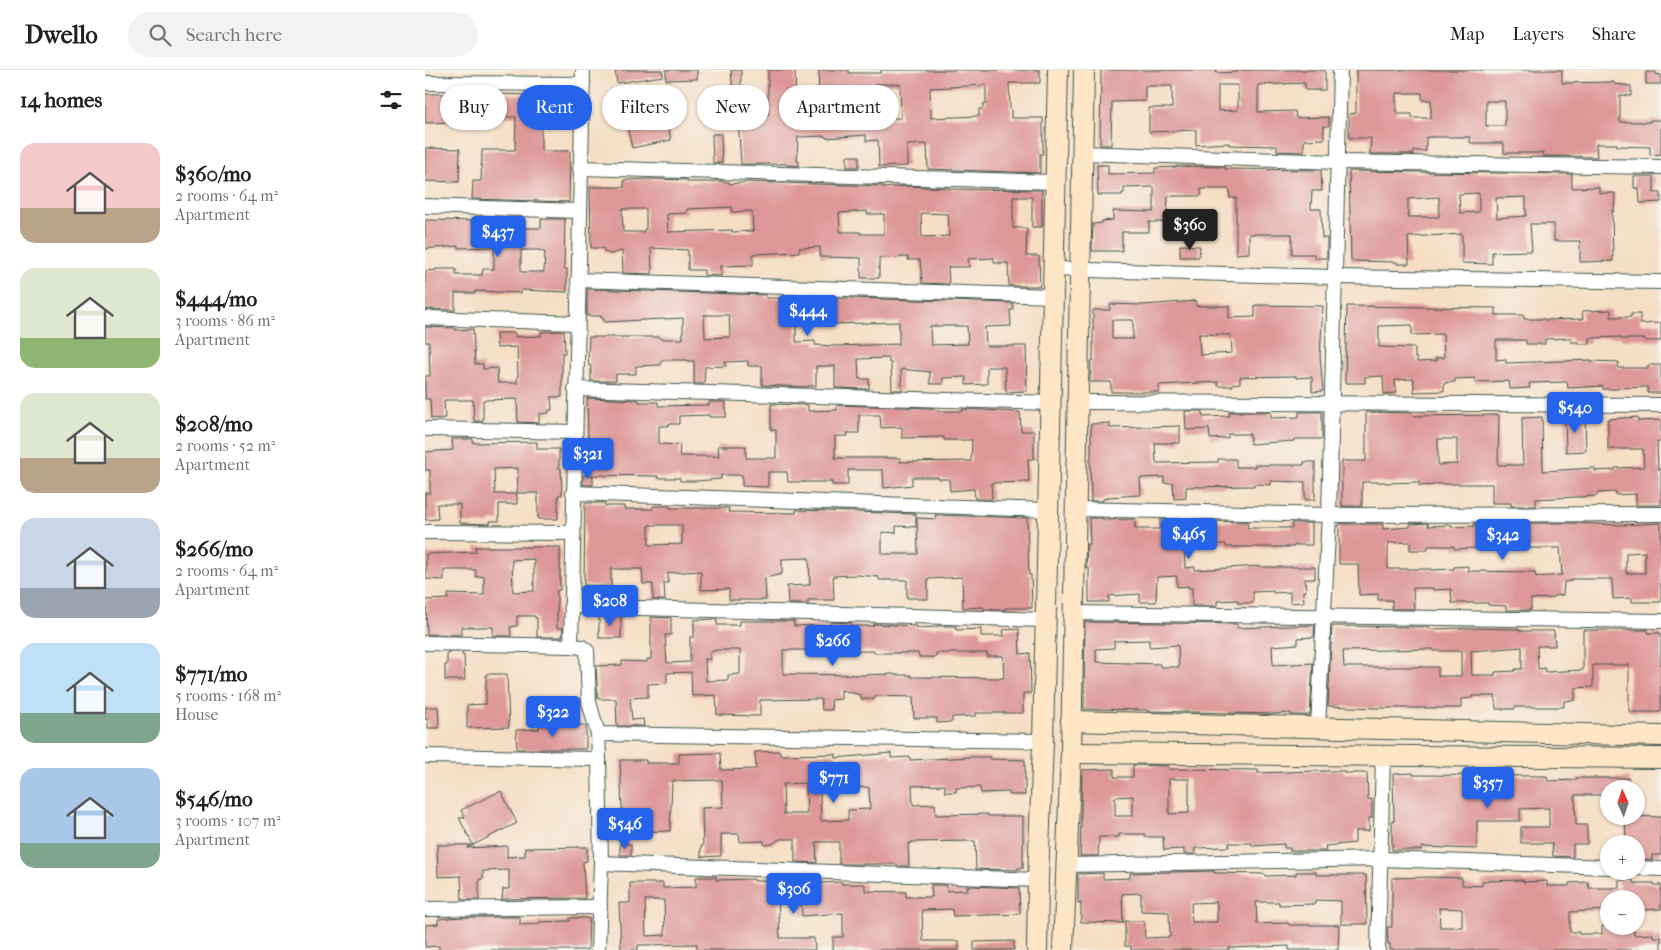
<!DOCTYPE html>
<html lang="en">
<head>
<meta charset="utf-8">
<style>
	:root { --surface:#fff; --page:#f2f2f2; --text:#202124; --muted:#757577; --line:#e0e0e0; --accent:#2563eb }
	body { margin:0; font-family:"IM FELL French Canon",serif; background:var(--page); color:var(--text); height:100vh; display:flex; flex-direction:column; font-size:19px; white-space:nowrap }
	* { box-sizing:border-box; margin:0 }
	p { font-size:16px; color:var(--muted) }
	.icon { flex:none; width:28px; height:28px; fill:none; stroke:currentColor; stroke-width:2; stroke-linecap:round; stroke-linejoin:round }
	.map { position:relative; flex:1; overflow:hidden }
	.details { display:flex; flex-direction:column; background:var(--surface); width:425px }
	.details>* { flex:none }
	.banner { position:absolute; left:15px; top:15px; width:475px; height:45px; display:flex; gap:10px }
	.needle { width:32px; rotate:357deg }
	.tools { position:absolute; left:1175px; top:710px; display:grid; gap:10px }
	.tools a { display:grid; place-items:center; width:45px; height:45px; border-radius:50%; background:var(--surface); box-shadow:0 1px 4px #0004; font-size:25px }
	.price { position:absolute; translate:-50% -42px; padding:0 11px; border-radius:5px; background:var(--accent); color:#fff; font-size:16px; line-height:32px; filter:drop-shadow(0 1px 2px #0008) }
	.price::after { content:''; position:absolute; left:50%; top:30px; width:15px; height:11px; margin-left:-8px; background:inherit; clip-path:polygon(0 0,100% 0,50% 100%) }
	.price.on { background:#222; color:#fff }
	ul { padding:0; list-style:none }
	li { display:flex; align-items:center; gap:15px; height:125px; padding:0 20px }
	li span { display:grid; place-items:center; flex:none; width:140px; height:100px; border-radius:15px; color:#555 }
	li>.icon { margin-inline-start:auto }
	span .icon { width:60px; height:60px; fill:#fffc; stroke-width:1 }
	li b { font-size:21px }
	h2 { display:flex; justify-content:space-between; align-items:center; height:60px; padding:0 20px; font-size:21px }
	.pill { padding:0 18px; border-radius:22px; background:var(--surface); box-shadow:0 1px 4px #0004; font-size:18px; line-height:45px }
	.pill.on { background:var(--accent); color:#fff }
	header { display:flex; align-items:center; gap:30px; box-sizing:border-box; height:70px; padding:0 25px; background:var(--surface); border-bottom:1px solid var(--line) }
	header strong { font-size:24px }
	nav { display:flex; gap:28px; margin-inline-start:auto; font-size:18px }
	.search { width:350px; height:45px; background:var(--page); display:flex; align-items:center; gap:12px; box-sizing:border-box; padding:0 18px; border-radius:28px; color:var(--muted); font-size:19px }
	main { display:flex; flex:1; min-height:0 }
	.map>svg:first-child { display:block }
	.building { fill:#dd9796; fill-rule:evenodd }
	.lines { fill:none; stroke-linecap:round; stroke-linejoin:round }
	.minor-casing { stroke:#3f554a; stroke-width:16 }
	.secondary-casing { stroke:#3f554a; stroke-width:22 }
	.minor { stroke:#fff; stroke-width:14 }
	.secondary { stroke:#fee5c5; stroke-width:20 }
</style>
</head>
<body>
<header>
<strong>Dwello</strong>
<div class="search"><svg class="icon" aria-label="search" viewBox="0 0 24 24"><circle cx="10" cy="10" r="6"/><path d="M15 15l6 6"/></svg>Search here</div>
<nav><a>Map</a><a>Layers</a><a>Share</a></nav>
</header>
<main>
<section class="details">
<h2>14 homes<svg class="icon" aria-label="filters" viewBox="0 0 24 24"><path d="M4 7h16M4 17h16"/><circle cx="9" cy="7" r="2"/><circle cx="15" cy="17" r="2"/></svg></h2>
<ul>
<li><span style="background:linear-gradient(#f6c9c9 65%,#b9a48a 0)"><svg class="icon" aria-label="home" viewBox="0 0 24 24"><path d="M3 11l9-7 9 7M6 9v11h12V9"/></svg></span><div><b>$360/mo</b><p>2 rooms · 64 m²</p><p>Apartment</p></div></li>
<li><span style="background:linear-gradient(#dfe7d0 70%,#8fb573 0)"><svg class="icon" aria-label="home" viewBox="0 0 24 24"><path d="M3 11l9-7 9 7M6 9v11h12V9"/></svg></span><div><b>$444/mo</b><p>3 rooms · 86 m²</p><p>Apartment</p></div></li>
<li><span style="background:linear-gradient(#dfe7d0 65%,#b9a48a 0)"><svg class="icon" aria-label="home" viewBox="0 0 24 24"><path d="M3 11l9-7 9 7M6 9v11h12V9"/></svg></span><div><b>$208/mo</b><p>2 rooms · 52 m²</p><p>Apartment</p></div></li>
<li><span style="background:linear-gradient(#c9d6e8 70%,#9aa5b1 0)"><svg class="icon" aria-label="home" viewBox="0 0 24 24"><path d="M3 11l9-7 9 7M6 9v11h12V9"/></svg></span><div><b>$266/mo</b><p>2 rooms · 64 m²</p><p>Apartment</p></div></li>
<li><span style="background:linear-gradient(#bfe0f5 70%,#7fa58c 0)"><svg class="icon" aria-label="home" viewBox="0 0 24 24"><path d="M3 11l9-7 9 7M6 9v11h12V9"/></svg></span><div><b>$771/mo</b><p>5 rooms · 168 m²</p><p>House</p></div></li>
<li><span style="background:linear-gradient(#a9c7e8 75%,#7fa58c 0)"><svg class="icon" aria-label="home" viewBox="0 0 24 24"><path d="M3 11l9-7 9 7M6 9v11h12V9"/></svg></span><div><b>$546/mo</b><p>3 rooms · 107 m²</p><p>Apartment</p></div></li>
</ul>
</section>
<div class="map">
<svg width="1236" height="880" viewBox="0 0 1236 880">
	<rect width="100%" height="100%" fill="#f7f3e8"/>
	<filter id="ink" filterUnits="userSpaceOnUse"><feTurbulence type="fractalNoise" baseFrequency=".02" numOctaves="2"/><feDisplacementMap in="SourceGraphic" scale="10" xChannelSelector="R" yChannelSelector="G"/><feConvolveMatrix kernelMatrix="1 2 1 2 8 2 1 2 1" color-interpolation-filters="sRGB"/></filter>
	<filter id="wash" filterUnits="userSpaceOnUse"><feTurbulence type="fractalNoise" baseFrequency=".0096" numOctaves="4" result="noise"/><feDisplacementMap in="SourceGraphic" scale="20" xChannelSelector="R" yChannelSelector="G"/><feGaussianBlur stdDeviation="1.12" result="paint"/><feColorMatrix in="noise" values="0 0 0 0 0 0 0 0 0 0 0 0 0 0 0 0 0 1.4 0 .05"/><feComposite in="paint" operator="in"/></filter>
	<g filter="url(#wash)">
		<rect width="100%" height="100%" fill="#f5dec4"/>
		<g id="blocks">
			<g class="building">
				<polygon points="190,0 237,0 238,6 192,13"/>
				<polygon points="241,0 272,0 272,9 241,10"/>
				<polygon points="306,0 316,0 316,31 309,32"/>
				<path d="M343,0H370L371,34L393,33L394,0H424V3H456V0H615V13H584L585,39H586V48H618V84H615V103L503,99L502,74L482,75V96L454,97L453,70L441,71V65L401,68L400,66L373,67L372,91H374V96L361,95V94H316L313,48H318L317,46L343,45ZM451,14H475L476,48L449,49ZM561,15V34H558V39H554V46L506,48L505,18Z"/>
				<path d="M676,0H792L791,3L813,2V0H900V20H880V13L833,15V42L870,41L871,48L904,47V56H899V69L879,70V82L852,81V76L804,75V73L771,75V60L724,62V38H747V16H720V31L687,32L686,75H675ZM793,15H813V40L793,41Z"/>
				<path d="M931,0H1137V13L1189,12V14L1206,16V26L1195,25V52H1225V50H1236V84L1225,85V77L1192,76V74H1171L1172,87L1118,86V83H1079V73H1045V67H1001V81H989V84H945L946,68H924V44L931,43ZM971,23H997V30H1006V48H987V44H971ZM1061,31H1080V56H1061Z"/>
				<polygon points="1221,2 1231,2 1231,4 1236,5 1236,14 1221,14"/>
				<polygon points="21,23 39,23 39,25 66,25 66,24 110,25 110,26 147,26 147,35 142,36 143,49 116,50 116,81 145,81 144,132 47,129 48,111 56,111 57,80 90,80 91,47 32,46 32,52 0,53 0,24 21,24"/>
				<polygon points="238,30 246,70 207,78 198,38"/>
				<polygon points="287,64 296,64 297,93 288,93"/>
				<polygon points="0,78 35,79 34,112 0,111"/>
				<rect x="422" y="86" width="12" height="11"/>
				<polygon points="672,95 683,95 683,104 730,103 730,98 751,97 751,96 800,97 800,99 896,100 897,121 887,121 886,139 896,139 897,168 902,168 902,188 889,188 889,184 867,184 867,164 824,164 824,183 811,184 811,128 805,128 804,119 776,119 776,126 743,126 742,152 724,152 724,162 697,162 697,181 667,181 668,154 677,153 677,151 688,150 688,141 728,142 729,140 729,117 699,118 699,123 697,123 697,125 673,125"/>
				<path d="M924,101L1147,104V118L1174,117V123H1190L1189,142L1187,139L1188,191L1155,192V171H1129V154H1105L1107,181L1067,182V194L1037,193V164L983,167L984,194H972V192L926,191ZM1054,123V142L1035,143L1034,124ZM1014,127V147H983V129ZM1101,127V146L1072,148L1071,128Z"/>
				<polygon points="1209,106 1229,106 1229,123 1236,123 1236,132 1215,133 1214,118 1209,118"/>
				<path d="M225,109L262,110V112H289V111H298V112H304V114L324,112L458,116V118L481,116L524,118V119L617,120V157H607V127H588V158H602L601,186H614L615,216H584L583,193H569V188L543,189L544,197H523L524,214L497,213L495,190H483V187L454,188V208H436V188L395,187V177L374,178V182L328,184V195L296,196V206L279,205V200H263V180L226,178L227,204L198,203L197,181L186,184L180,182L178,178H166L165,117H199V110ZM307,137V142L327,141L328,161L307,162V160L243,162L242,144L262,143V139ZM197,139H221V159H219V162H198ZM442,141V144H459V164H435V162H415L414,143ZM496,143L523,144L524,166L497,167Z"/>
				<rect x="746" y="146" width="12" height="17"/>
				<path d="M60,147H77V151L96,150V158H116V149H140L139,199H142V222L96,220V223L50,221V223H30V240L0,239V201L11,200V199H31V205H57L58,199H69V177L33,178V176L0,179V150L60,151ZM96,180H115V181L120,182L119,202H96Z"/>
				<polygon points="755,175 775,176 774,187 755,187"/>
				<path d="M162,219L341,225V228L389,229L423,228L588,233V240H585L586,256L560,257L561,276H601L602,321L581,322L580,297H562V314L541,315V307L518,308V314H505V302L476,299L477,320H467L466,293H464V288L433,289L434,309H444V319L410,318V296H391V316H383V317L337,315V296H323V291L300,292L301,296L280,297L279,314H269V291H262V290H236V295L211,296V304H191V311H166V296H164L163,286L164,267H235V269H258V248L179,252V249L176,248V246H162ZM279,245H304L305,267L280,268ZM391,252H409L410,254L474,252V274L411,276L390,275V271L371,272V253ZM505,256H542L543,274L506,275Z"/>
				<path d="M771,231V236H804V248L830,247V235L898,236L895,286L898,321L887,322V307L871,308V306L815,307V313L807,314L808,316H793V312L734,315V322H686V312H665L666,291H668V240H685V234L719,235ZM687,250H708V269H687ZM774,264L806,265L807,283L775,285Z"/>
				<path d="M922,236L1071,238V245H1099V249H1120V250L1158,249L1157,241L1186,240V247H1206V244H1215V254L1236,253V271H1220V269H1196V267L1165,268V274H1153V272H1146V268L1120,269V274H1101V270H1071V290L1081,289V293L1166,290V291L1194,292L1193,298H1223V295H1236V323H1223V317L1193,318V319H1178V316L1143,318L1142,312L1104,313L1105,318L1085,319L1084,311L1050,312V308L1030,309V312L1019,313V321L989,322V309L970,310L971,323L959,324L958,306L940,307V313H920ZM987,255V265L1018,264L1019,288H1011V291L992,292V288H990V278L954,277V256Z"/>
				<polygon points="0,257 30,258 30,260 48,259 50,294 58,294 58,299 72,298 73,313 92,313 92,306 93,306 92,277 72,278 71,263 90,263 90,267 116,266 116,262 139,261 140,283 137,283 137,327 126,327 127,340 124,340 124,343 114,344 114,353 93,352 92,329 58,330 58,351 49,351 48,330 19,330 20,348 6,349 5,329 0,329 0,306 5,306 4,272 0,272"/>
				<path d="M162,328L214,330V332H233V336L284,335V332H301V347H284V345L254,346V354H243L244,356H234V374L255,375L254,386H294L293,376H321V388H351V360H346V334L383,335V341L412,340V335L509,338L511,341H538V339L595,342L596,361H609V389H603L604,412L566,413L567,429H550L549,419L525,421L524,409H513V407H487V415L459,418L458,400H423V415H407V412H363L362,402H343V417L317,416V405H296V409L272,411H255V408H233V406L161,405L163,365ZM434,345H455L456,358L477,357V368L519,367V370H547L546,391L475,392V388H410V366H423L422,363H434Z"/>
				<polygon points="760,341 777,341 778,347 804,346 804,342 846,342 846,348 874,347 874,342 897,342 897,369 869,369 869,371 825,374 825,364 803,364 803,368 785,369 784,359 761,360"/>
				<path d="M941,342L987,343V346L1074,345L1073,395H1098L1097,348L1117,347L1118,401L1170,398V401L1190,400V398L1219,397L1218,379H1183V349L1213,347V351L1236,350V372H1232L1233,399H1236V435H1211V424L1191,425V422L1172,423V426L1111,429V436H1086V433H1067V414H1010V415L994,416V412L960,413V412H937V436H917V391H941ZM1013,369H1032V394L1013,395Z"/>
				<polygon points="1160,346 1161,381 1141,382 1140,347"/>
				<polygon points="685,353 685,358 755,356 755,373 730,373 731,393 793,392 793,389 811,389 811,397 830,397 830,395 879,395 879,392 890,392 890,430 880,430 880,412 846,411 846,415 829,414 829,416 761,417 761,428 749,429 748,413 739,413 739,407 715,408 716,425 682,427 682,428 678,429 678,431 666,431 665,389 666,389 666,354"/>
				<polygon points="27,369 48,369 48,373 112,372 112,379 134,379 134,398 136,398 137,425 133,425 133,449 113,449 113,423 92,423 93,398 69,399 70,424 92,424 92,434 74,434 74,451 65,451 65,454 35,453 35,434 12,434 13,449 0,450 0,423 5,423 5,400 0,400 0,382 28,380"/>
				<polygon points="158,405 168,406 168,415 158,415"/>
				<path d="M160,433H180V436H199V439H228V436H245V438H304L303,442L371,443V440L491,444V457L471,456V463L457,462V484H493L492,448L511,449L510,445L602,448L604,505H606L607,538H580V540H570L559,539L558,537L538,538L537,507L503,509V529H493V528H482V510H454V507L432,505L408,506L409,530H383V534H363L362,516L385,515L384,488L357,489V504L340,508L341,530H304V519L276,520V501L243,503V513H239L240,530H228V514H218L217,499H186V517L159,515ZM224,455H257V474L224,475Z"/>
				<polygon points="664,448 678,448 678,450 710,449 710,459 735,459 735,450 823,452 822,458 867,458 867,453 887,453 887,475 869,475 869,477 801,477 801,474 759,474 760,498 770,497 770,500 836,496 836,497 890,497 890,509 880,509 881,521 878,521 879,532 865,533 865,522 848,523 848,521 828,522 828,533 813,533 813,530 792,531 792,536 767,536 767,518 763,518 763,516 752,517 752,506 732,507 731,532 715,532 715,524 684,526 684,532 664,532 664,498 661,498 662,474 665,474"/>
				<path d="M1003,453V456L1026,455V457L1049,456V453H1150L1196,455L1236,453V532H1207V528L1188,529L1187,509H1147V511L1139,512L1138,525L1128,526V528L1106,529V540H1081V536L1063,535V533H1027L1026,519L1008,520V518H988L989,539H967V530H953V524L934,525L933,494H914V454H958V459L985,457V454ZM985,472V480H1003V476H1029V479L1072,477V481L1090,480V478H1135L1137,505L1111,507L1110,502L1043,501V496L1029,497V499L1006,500V499H963V473ZM1220,482V503H1201V483Z"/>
				<path d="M50,477H135V520H132V558H138L137,567H112V548H110V546H92V556L85,557L86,566H68V557H36V565L2,564L1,530L23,529V524L59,525V506L51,507V500H19V510L1,509V484L51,482ZM109,489V521L88,522L87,490Z"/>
				<rect x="174" y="546" width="22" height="22"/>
				<path d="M226,547L246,548V565H240L242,593L265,592V567H269V550L292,549V555H315V551H369V556L406,555V552L426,553V556H448L449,554L492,556V558L511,557V556H531V560L556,559V566H579L578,560L594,559L595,584L605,583L606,623H598V643H551V646L527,647V652L512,653V648H489L488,627L450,626V629H436V625L416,620V629L406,630L407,640H397L396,629L335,630V646L292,645L291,625L267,626L266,602L242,603V613L223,614V627L205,628L207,650L218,649L219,656H192L191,629H173L171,596L197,595V591L222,592V589H226ZM292,580H315V604L303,605V610L281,611L280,589H285V582ZM358,580H384V582L448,581L449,583H493L494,587H511V583H562V586H578L579,608L486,607V605H469V604L435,605L358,604Z"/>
				<path d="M660,552L812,554V558L890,555L889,567L873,568V574L847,576L848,595L888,593L885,645H866V643L848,644L722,641V640L659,639ZM724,570V577L753,575L754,597H735V594L671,592V579L689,578V571Z"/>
				<path d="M907,556L1004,557V559L1040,558L1094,559V561H1129L1130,576H1112L1113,599L1120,598V602L1158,600V560H1223V563H1236V642H1204V595H1168V617L1150,618V630L1139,631V637H1090V639H1071L1070,626H1047V628L1036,629V638H951L903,636ZM1097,577V599H1090V601L1070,602V605H1047L1046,581ZM1008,579V581H1036V606H1013V597H919L918,581Z"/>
				<polygon points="22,582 37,582 37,585 39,585 40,610 20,610 20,595 22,595"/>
				<polygon points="61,604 82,604 84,657 42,658 42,635 61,634"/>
				<polygon points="0,637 13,637 14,658 3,658 3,649 0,649"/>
				<polygon points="114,655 161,655 161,679 92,679 91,660 114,659"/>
				<path d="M355,681V685L411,684V688L466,683V688L485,687V690L548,687H565V689L600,690V725H584V722L556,723L555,717L531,718V722H520V715L487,716L488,735L510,734L511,745L563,744V746H598V798H593V800L551,799L550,771L486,772V774H483L484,796H472V794H414V772H391L392,793L370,792V769H355L347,774L339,775V771L315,772L314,764H296V786L276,787V776H278L277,738L298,737L297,710L247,711L245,761L198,762L195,690H221V693H254V684L295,683L296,700L331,699L330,682ZM381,713L382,744H359L358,714ZM441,717L444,718L445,739L423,740V750L396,751L395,721Z"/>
				<path d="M708,695L744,696V699L833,700V703L889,701H919V703H942L943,730L947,729V748H944V761H930V773L900,776L901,781H865V778H859V774L827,776V773H804V777L770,778V784H759V779L739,780L738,767H720V764H694V767H674L673,786H655L657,700L689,699V707H708ZM744,709H764V743L744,744ZM708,726V746H690V727Z"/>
				<polygon points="988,703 988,705 1122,706 1123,711 1151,710 1151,708 1204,708 1204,719 1184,719 1184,725 1150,725 1151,755 1162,755 1162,774 1148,774 1148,787 1128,786 1127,773 1096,773 1096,757 1124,757 1124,738 1095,739 1095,751 1052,751 1052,779 997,777 997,780 967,780 967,751 969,751 968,704"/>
				<polygon points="76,721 92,753 42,778 82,776 82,787 100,786 100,778 162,777 162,791 158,792 160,828 77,829 78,819 84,819 84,800 58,801 58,809 54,809 54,830 37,830 36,806 13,807 12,775 48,775 34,748 40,748 36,740"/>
				<polygon points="1200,746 1236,747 1236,785 1227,785 1227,790 1211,788 1211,774 1201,774"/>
				<rect x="195" y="774" width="11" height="11"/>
				<path d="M789,801V803L840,804V806L871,805V802H891V805H941L942,854H916V831L890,830V834L854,835V832H831L832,854L863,853L864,855H914L913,880H864V876L804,878V880H706V876H700V851H719L720,868L745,867L744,842L716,841V823L697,824L698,853L656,852V833H653V804L678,803V809L705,808V803ZM792,832V852H767L766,833Z"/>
				<path d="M271,807H291V810L329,809V811H341V813H376L381,812V810H393L395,813L417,812V814H440V821L481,822V827H507L506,815H521L522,821L543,820L542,816H547L594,818L595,844L528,846L527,839L497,840L498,871H534V880H408V867H418V843L377,846L376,826H353L355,868H389L390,880H272V874L213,875V880H196L194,833H205V813H238V818L271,817ZM220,830H239L240,865L221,866Z"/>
				<path d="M1006,807L1037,808V815L1057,816V811L1098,810V812L1122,811V816H1144V813L1163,812L1164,818H1194V810H1208V813H1229V815H1236V839L1212,840V829H1184V840L1145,842V862H1154V864H1177V856H1209V865L1228,864V867H1236V880H965V874H963L962,857H967V808ZM1014,838L1037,839V857H1015Z"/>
				<polygon points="35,847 95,847 95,855 114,854 114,852 145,851 145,848 162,848 164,849 163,878 162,880 14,880 14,876 0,877 0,855 13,854 13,849"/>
				<polygon points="589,871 589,880 549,880 549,872"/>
			</g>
		</g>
	</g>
	<g filter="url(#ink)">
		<use href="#blocks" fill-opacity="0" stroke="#3f554a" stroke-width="1"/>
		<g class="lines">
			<defs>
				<g id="minor">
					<polyline points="158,0 146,576 157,577 162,581 164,632 173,664 174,689 176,793 173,880"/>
					<polyline points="0,13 158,14"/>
					<polyline points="658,83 912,92 1236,97"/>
					<polyline points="155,98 631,112"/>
					<polyline points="0,136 154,141"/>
					<polyline points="629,199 909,207 1236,212"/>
					<polyline points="153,210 628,226"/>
					<polyline points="0,248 152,253"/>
					<polyline points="150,319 626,333"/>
					<polyline points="653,332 1236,335"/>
					<polyline points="0,359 150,362"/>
					<polyline points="148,423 623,440"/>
					<polyline points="651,439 904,445 1236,444"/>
					<polyline points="0,462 147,463"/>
					<polyline points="146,536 621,550"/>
					<polyline points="648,543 1236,551"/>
					<polyline points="0,573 146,576"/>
					<polyline points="893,657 904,445 915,0"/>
					<polyline points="173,664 618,671"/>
					<polyline points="0,686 174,689"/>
					<polyline points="176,793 613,810"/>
					<polyline points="641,795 956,789 1184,797"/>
					<polyline points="1211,798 1236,799"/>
					<polyline points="0,839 175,837"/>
					<polyline points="953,880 958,686"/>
				</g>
				<g id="secondary">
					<polyline points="646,651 1236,666"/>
					<polyline points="646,683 1236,688"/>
					<polyline points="612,880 613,810 618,671 633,0"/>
					<polyline points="638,880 646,683 659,0"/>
				</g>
			</defs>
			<use href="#minor" class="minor-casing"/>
			<use href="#secondary" class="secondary-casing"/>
			<use href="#minor" class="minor"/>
			<use href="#secondary" class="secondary"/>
		</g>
	</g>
</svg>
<div class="tools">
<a><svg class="needle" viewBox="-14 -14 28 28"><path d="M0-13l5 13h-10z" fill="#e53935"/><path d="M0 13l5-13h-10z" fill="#757577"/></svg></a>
<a>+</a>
<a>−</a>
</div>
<b class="price on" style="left:765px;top:181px">$360</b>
<b class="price" style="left:73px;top:188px">$437</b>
<b class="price" style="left:383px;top:267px">$444</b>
<b class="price" style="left:1150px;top:364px">$540</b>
<b class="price" style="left:163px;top:410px">$321</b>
<b class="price" style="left:764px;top:490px">$465</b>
<b class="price" style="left:1078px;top:491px">$342</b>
<b class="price" style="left:185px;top:557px">$208</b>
<b class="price" style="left:408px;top:597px">$266</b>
<b class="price" style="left:128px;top:668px">$322</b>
<b class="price" style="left:409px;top:734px">$771</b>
<b class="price" style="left:1063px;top:739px">$357</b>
<b class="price" style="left:200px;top:780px">$546</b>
<b class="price" style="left:369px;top:845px">$306</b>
<div class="banner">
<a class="pill">Buy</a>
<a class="pill on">Rent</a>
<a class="pill">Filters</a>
<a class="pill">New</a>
<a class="pill">Apartment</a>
</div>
</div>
</main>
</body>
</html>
